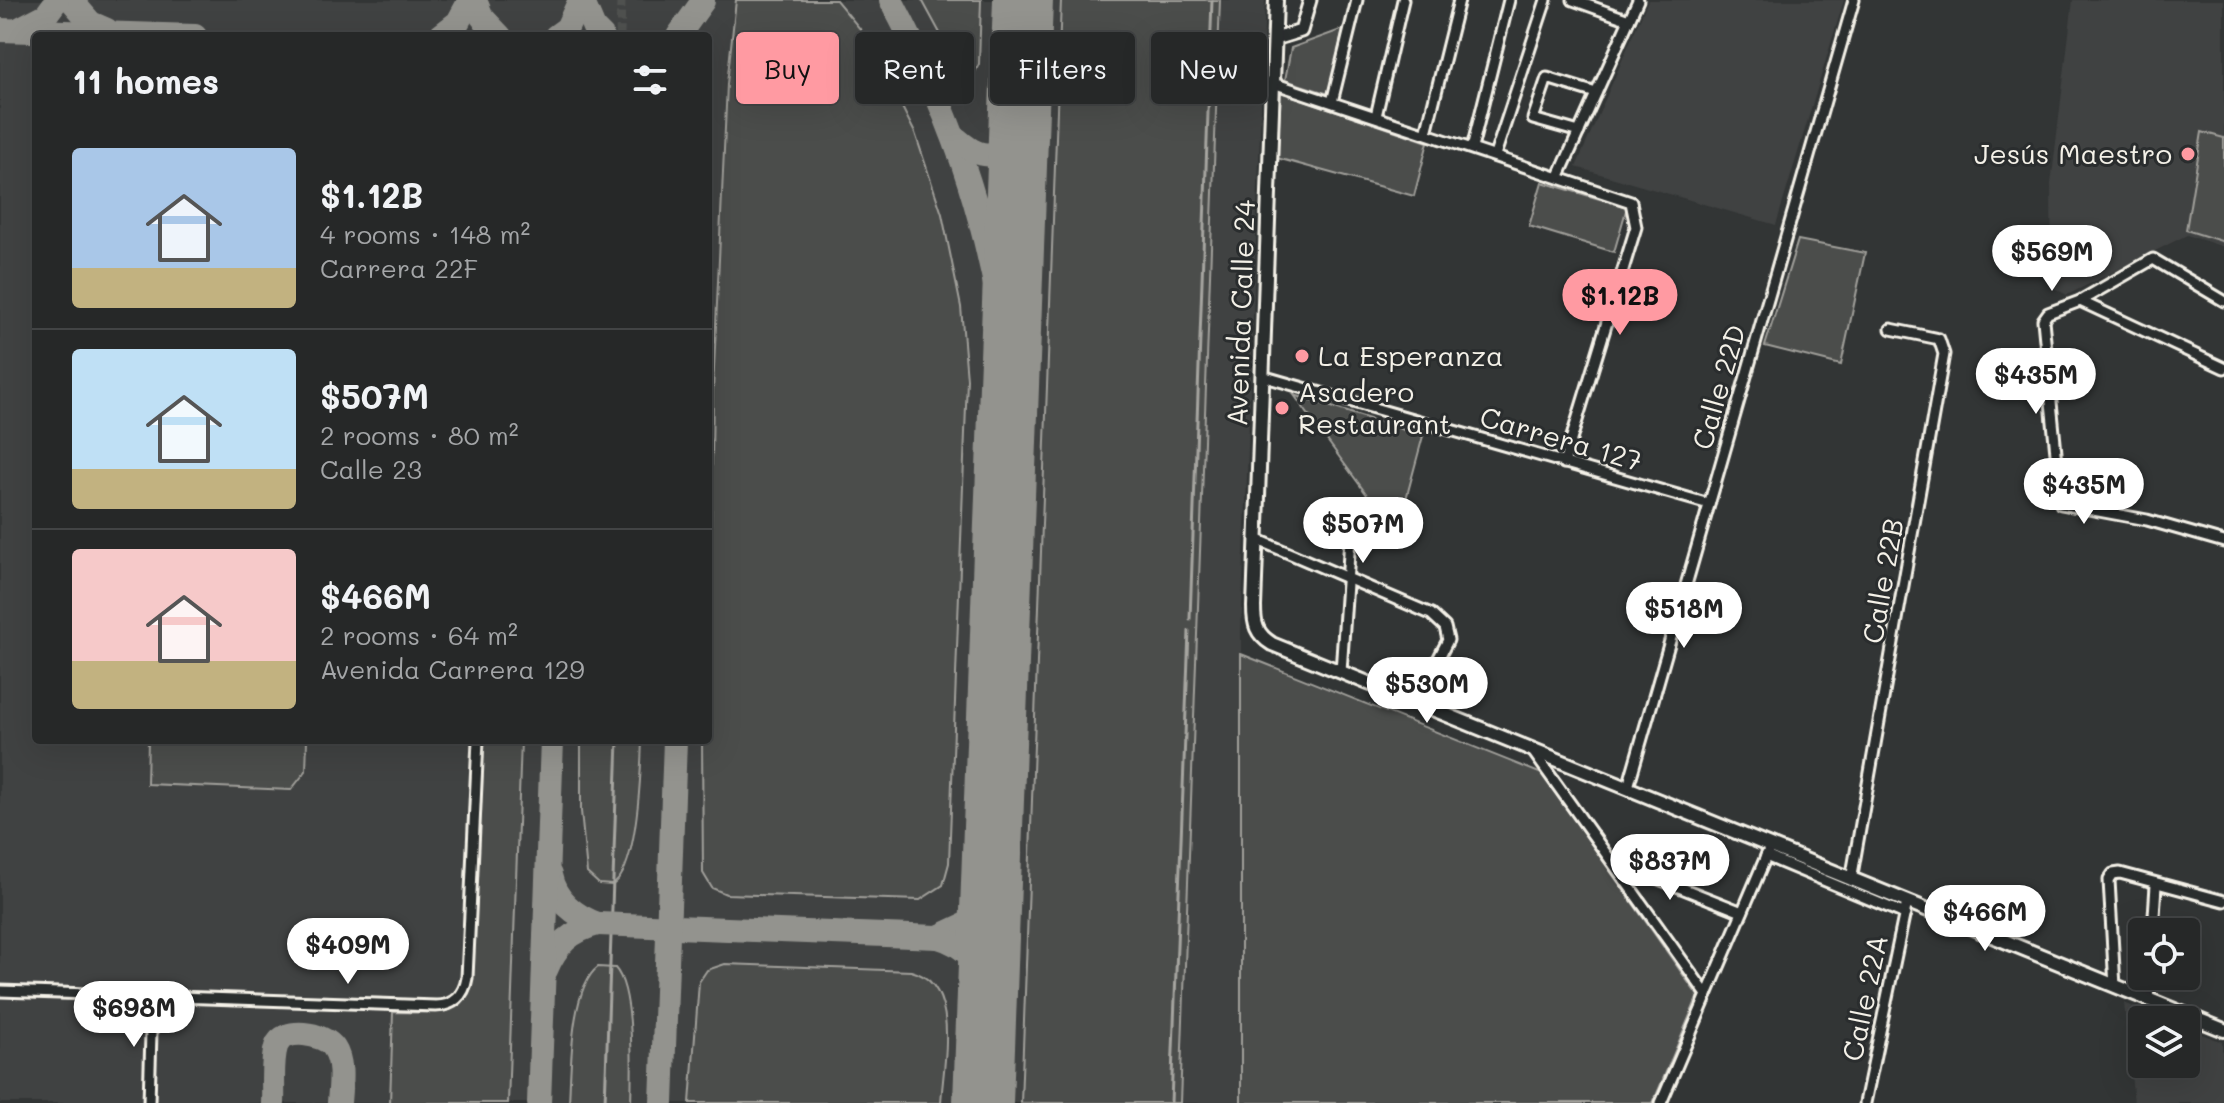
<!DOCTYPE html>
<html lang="en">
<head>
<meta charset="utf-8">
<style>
	:root { --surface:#262828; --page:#323434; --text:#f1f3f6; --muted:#a4a6a8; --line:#424445; --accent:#ff9aa2 }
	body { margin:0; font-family:Mali,sans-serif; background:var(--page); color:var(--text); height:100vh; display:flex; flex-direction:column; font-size:30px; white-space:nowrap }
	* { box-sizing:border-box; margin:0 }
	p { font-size:26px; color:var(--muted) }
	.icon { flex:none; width:44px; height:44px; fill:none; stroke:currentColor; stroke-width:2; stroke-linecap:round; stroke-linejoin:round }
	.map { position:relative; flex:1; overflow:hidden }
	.side { position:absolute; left:32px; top:32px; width:680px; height:712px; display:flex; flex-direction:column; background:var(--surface); border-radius:8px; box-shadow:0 8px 32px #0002,0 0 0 2px var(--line) }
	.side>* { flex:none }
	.guide { position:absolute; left:736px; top:32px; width:760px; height:72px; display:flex; gap:16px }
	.tools { position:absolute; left:2128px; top:918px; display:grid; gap:16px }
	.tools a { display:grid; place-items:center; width:72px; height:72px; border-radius:8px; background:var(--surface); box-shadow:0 8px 32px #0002,0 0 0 2px var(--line); font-size:40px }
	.price { position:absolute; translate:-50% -68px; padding:0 18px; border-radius:28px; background:#fff; color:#222; font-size:26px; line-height:52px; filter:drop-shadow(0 2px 4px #0008) }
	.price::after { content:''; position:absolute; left:50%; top:48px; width:24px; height:18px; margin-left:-12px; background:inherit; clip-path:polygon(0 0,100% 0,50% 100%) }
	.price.on { background:var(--accent); color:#111 }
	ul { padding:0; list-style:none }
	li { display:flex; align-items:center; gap:24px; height:200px; padding:0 40px }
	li+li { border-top:2px solid var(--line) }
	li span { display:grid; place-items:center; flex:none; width:224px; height:160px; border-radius:8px; color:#555 }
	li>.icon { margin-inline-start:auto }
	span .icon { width:96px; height:96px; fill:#fffc; stroke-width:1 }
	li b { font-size:34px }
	h2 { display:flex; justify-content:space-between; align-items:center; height:96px; padding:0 40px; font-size:34px }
	.tag { padding:0 28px; border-radius:8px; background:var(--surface); box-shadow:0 8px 32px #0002,0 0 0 2px var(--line); font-size:28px; line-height:72px }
	.tag.on { background:var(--accent); color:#111 }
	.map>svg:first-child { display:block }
	.built { fill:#404242; fill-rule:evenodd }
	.green { fill:#4b4d4c; stroke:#a09f9a; stroke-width:2 }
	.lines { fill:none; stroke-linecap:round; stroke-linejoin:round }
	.stream { stroke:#a6a5a0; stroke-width:3 }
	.taxiway { stroke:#93938e; stroke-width:24 }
	.runway { stroke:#93938e; stroke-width:60 }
	.minor-tunnel { stroke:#4f5150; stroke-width:9; stroke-dasharray:9 4.5; stroke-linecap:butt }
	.minor-casing { stroke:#f4f1e8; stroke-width:15 }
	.tertiary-casing { stroke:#f4f1e8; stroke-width:17 }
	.secondary-casing { stroke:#f4f1e8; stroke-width:18 }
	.minor { stroke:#2a2d2e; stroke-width:9 }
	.tertiary { stroke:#2a2d2e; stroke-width:11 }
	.secondary { stroke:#2a2d2e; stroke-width:12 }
	.poi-dot { fill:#ff9aa2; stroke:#2a2d2e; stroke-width:3 }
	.labels { text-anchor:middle; stroke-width:6; stroke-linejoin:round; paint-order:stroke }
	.poi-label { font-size:28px; fill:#f4f1e8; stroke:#2a2d2e; text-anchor:start }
	.street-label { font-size:28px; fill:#f4f1e8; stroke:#2a2d2e }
</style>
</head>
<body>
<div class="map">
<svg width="2224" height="1103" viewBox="0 0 2224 1103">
	<rect width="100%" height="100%" fill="#323535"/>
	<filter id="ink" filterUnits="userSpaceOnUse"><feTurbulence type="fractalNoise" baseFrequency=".0125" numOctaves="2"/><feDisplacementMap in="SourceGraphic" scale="16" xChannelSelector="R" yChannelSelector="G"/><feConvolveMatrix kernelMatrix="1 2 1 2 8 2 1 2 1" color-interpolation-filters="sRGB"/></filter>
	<g filter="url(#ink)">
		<g class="built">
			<path d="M0,0H1265L1241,633V1103H0ZM36,36H708V740H36Z"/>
			<polygon points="1648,0 1844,0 1776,225 1576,167"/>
			<polygon points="2073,0 2224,0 2224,247 2187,235 2067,295 2052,287 2051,184"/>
			<polygon points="2124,1003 2166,1020 2142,1020 2142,1064 2186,1064 2186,1028 2222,1042 2224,1103 2134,1103"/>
		</g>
		<g class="green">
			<polygon points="736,0 836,0 866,36 915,133 942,214 961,307 967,379 949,863 943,885 920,900 726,894 712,888 703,873 702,740 708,740 713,391 727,84"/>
			<polygon points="922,0 981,0 979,64 974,74 967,75 959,68"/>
			<polygon points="1061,0 1220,0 1180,1103 1021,1103"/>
			<polygon points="1343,29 1329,94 1285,80 1291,48"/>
			<polygon points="1281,92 1428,142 1414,196 1277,158"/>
			<polygon points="2202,132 2224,138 2224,242 2186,230"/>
			<polygon points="1542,182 1627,207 1614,252 1529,226"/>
			<polygon points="1798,240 1865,253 1841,365 1765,346"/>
			<polygon points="1294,395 1423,436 1399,525 1392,529"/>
			<polygon points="1241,654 1542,774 1698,996 1653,1103 1241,1103"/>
			<polygon points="148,740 307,740 306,771 291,790 147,784"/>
			<path d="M483,740H521L508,1103H390L393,1012C423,1012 459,1019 472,986Z"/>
			<path d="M581,740H642C641,769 638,872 612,885L599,884L587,873L581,811Z"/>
			<path d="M725,964L911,971C962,984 943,1064 941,1103H690L699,982L707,970Z"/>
			<path d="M598,967L615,968C635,989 632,1074 631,1103H569C571,1070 570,988 598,967Z"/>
		</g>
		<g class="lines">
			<g class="stream">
				<polyline points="1190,619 1212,0"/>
				<polyline points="605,1103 618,740"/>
				<polyline points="1171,1103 1189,631"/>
			</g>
			<g class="taxiway">
				<polyline points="71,0 91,23 107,30"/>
				<polyline points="475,0 482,17 500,36"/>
				<polyline points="582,0 594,28 602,36"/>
				<path d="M891,0C959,130 991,230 1010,376"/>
				<polyline points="21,28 46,15 57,0"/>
				<polyline points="0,30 195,36"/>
				<polyline points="440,36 458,22 470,0"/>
				<polyline points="556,36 567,28 580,0"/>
				<polyline points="678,36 703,1"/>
				<path d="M957,139C994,171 1006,149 1019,113"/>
				<polyline points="598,924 938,937 970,922 991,886"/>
				<path d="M938,937C967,945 981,965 987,993"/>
				<path d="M546,970C557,944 571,931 598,924C575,916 555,900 550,875"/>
				<path d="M273,1103C274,1086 271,1063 276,1047C282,1026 325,1033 334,1048C344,1063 340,1086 339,1103"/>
				<polyline points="539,1103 552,740"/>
				<polyline points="662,1103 675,740"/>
			</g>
			<polyline class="runway" points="983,1103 1023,0"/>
			<polyline class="minor-tunnel" points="620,36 621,0"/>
			<defs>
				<g id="minor">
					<polyline points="1573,0 1629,20"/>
					<polyline points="1273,83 1631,202 1636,227 1564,463"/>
					<polyline points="1332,102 1357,0"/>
					<polyline points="1376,116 1403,0"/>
					<polyline points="1579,132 1533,119 1547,78 1596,93"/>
					<polyline points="1426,133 1459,0"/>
					<polyline points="1472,148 1509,0"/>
					<polyline points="1495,155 1546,0"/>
					<polyline points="1559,176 1638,0"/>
					<polyline points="2080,301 2224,368"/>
					<polyline points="2224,301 2153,259 2080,301 2048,313 2043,320 2061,504 2147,520 2224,542"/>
					<polyline points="1262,376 1709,504"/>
					<polyline points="1256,539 1431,614 1445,627 1448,640 1416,702"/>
					<polyline points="1341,672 1352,509"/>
					<polyline points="1532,750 1707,995"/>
					<polyline points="1628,787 1854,0"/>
					<polyline points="1766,856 1905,914"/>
					<polyline points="1611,860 1742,912"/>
					<polyline points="1851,880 1944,354 1939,339 1891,329"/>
					<polyline points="2153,932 2156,885"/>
					<polyline points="2115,987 2109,880 2113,874 2120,873 2224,901"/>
					<path d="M0,991L436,1006C453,1006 464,996 467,978L478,740"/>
					<polyline points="2148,1000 2150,976"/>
					<polyline points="149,1103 152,997"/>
					<polyline points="1661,1103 1770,847"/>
					<polyline points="1865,1103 1907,902"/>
				</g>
				<polyline id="tertiary" points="1275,39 1301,31 1310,0"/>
				<path id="secondary" d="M1276,0L1254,607C1254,624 1256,634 1272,644L2224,1030"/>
			</defs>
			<use href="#minor" class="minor-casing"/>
			<use href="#tertiary" class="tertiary-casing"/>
			<use href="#secondary" class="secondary-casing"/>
			<use href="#minor" class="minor"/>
			<use href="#tertiary" class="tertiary"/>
			<use href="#secondary" class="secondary"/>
		</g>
	</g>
	<g class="poi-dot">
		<circle cx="2188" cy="154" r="8"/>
		<circle cx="1302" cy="356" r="8"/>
		<circle cx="1282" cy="408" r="8"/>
	</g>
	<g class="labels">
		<g class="poi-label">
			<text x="2172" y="164" text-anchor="end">Jesús Maestro</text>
			<text x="1318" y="366">La Esperanza</text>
			<text x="1298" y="402">Asadero<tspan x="1298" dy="32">Restaurant</tspan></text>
		</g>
		<g class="street-label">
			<text transform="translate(1241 313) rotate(-88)" y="10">Avenida Calle 24</text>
			<text transform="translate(1719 387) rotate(-74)" y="10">Calle 22D</text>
			<text transform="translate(1561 439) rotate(16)" y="10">Carrera 127</text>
			<text transform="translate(1883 581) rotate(-80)" y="10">Calle 22B</text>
			<text transform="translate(1865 998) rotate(-78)" y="10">Calle 22A</text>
		</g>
	</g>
</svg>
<div class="tools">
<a><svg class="icon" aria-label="locate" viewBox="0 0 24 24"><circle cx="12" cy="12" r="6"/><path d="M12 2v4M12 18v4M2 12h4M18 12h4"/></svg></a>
<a><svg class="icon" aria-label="layers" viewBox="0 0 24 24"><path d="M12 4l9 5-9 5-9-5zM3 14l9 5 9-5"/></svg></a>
</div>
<b class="price" style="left:2052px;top:293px">$569M</b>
<b class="price on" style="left:1620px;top:337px">$1.12B</b>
<b class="price" style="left:2036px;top:416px">$435M</b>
<b class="price" style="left:2084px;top:526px">$435M</b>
<b class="price" style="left:1363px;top:565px">$507M</b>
<b class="price" style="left:1684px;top:650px">$518M</b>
<b class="price" style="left:1427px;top:725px">$530M</b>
<b class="price" style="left:1670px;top:902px">$837M</b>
<b class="price" style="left:1985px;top:953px">$466M</b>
<b class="price" style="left:348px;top:986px">$409M</b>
<b class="price" style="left:134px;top:1049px">$698M</b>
<div class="guide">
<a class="tag on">Buy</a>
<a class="tag">Rent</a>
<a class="tag">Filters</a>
<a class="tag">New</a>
</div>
<section class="side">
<h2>11 homes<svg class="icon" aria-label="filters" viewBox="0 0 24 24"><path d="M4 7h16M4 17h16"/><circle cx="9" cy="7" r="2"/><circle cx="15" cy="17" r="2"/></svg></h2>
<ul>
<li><span style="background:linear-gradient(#a9c7e8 75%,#c2b280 0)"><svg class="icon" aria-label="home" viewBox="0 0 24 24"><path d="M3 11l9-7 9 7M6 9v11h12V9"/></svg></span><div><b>$1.12B</b><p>4 rooms · 148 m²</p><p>Carrera 22F</p></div></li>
<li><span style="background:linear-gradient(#bfe0f5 75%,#c2b280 0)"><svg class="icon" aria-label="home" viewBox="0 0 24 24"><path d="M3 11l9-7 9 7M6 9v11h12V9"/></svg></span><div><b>$507M</b><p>2 rooms · 80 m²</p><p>Calle 23</p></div></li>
<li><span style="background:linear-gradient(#f6c9c9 70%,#c2b280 0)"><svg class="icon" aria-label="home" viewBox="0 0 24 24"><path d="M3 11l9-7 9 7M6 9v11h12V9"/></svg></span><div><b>$466M</b><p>2 rooms · 64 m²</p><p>Avenida Carrera 129</p></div></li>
</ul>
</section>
</div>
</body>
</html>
